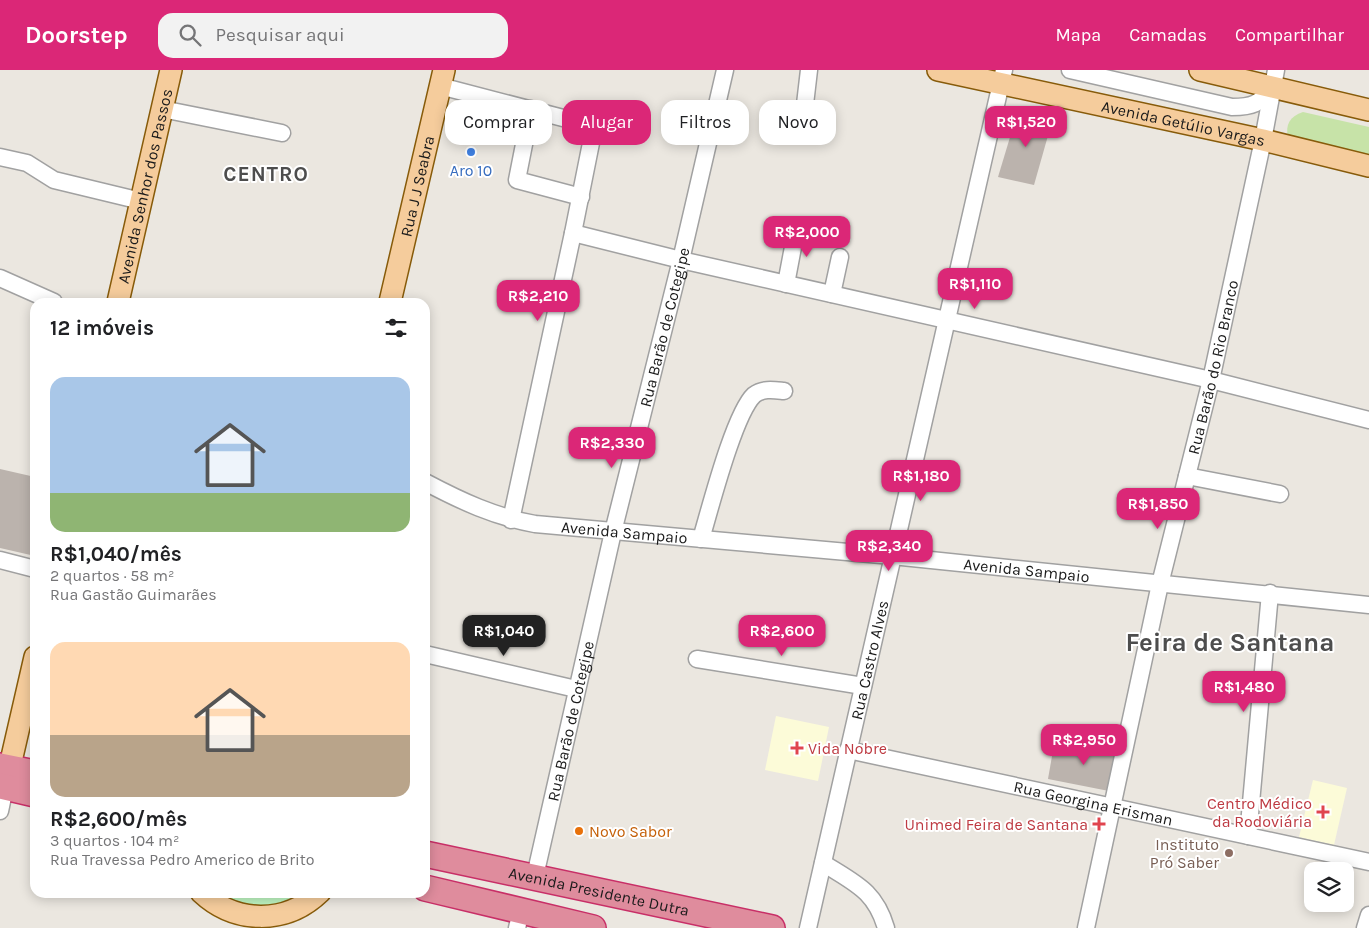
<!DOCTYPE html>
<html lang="pt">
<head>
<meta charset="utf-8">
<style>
	:root { --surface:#fff; --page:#f2f2f2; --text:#202124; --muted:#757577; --accent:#db2777 }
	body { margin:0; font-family:Karla,sans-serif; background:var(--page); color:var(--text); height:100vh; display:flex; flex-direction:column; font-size:19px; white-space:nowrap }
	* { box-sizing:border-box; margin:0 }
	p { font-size:16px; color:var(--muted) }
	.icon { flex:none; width:28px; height:28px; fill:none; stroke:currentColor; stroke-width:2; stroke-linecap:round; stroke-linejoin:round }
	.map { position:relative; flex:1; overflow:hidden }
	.details { position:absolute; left:30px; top:228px; width:400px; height:600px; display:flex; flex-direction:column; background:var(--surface); border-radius:15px; box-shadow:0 2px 12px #0003 }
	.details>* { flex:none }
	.guide { position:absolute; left:445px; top:30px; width:475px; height:45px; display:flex; gap:10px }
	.buttons { position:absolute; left:1304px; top:792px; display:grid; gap:10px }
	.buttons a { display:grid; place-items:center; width:50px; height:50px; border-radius:10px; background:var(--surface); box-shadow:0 2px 12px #0003; font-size:25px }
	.price { position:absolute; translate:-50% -42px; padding:0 11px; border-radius:10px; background:var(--accent); color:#fff; font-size:16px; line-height:32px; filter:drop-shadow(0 1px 2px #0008) }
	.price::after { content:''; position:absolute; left:50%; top:30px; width:15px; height:11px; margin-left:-8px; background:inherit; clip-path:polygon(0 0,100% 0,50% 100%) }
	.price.on { background:#222; color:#fff }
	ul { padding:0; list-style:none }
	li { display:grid; align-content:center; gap:10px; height:265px; padding:0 20px }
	li span { display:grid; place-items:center; height:155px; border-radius:15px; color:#555 }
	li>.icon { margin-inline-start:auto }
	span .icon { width:90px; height:90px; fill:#fffc; stroke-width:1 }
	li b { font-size:21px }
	h2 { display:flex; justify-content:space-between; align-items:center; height:60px; padding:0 20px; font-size:21px }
	.chip { padding:0 18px; border-radius:15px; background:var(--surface); box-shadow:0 2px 12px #0003; font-size:18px; line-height:45px }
	.chip.on { background:var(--accent); color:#fff }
	header { display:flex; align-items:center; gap:30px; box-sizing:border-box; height:70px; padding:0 25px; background:var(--accent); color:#fff }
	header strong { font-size:24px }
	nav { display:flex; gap:28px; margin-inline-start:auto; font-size:18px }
	.search { width:350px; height:45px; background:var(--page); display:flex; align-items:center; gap:12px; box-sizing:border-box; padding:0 18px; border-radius:15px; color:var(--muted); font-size:19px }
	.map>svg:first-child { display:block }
	.education { fill:#fcfbd8 }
	.grass { fill:#c7e3a8 }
	.park { fill:#bef5c1 }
	.building { fill:#bbb3ad }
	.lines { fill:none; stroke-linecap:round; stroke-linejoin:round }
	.minor-casing { stroke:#a1a1a1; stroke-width:19 }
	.major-casing { stroke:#875b0a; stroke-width:24 }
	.highway-casing { stroke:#c82f67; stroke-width:28 }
	.minor { stroke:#fff; stroke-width:16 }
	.major { stroke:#f5cc9c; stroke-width:21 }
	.highway { stroke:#df8c9d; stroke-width:25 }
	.shop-dot { fill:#3f7fe0; stroke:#fff; stroke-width:2 }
	.health-dot { fill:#e0444e; stroke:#fff; stroke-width:2 }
	.food-dot { fill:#e8710a; stroke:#fff; stroke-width:2 }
	.education-dot { fill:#8d6e63; stroke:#fff; stroke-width:2 }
	.labels { text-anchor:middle; stroke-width:4; stroke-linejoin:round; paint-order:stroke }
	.street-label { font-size:16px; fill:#1a1a1a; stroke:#fff }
	.shop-label { font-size:16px; fill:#366cbe; stroke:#fff }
	.health-label { font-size:16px; fill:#be3a42; stroke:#fff; text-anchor:end }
	.food-label { font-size:16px; fill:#c56008; stroke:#fff; text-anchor:start }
	.education-label { font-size:16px; fill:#785e54; stroke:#fff; text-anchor:end }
	.district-label { font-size:21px; font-weight:bold; letter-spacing:1px; fill:#4d4d4d; stroke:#fff }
	.town-label { font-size:26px; font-weight:bold; fill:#4d4d4d; stroke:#fff }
</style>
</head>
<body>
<header>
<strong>Doorstep</strong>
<div class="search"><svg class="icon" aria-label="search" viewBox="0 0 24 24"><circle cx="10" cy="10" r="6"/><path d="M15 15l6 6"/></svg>Pesquisar aqui</div>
<nav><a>Mapa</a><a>Camadas</a><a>Compartilhar</a></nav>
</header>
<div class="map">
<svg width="1369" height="858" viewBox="0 0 1369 858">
	<rect width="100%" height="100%" fill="#ebe7e0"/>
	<g class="education">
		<polygon points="776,646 829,657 818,711 765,700"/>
		<polygon points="1313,710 1347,718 1334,775 1299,767"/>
	</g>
	<path class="grass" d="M1303,42L1369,57V90L1288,67C1285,55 1290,46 1303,42Z"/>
	<polygon class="park" points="201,823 320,823 273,847"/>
	<g class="building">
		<polygon points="1024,40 1053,48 1034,115 998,107 1017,44"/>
		<polygon points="0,399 35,407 35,486 0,478"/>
		<polygon points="1055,669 1121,682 1114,722 1048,709"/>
	</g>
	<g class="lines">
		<defs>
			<g id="minor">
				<path d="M1070,0L1232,37C1253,37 1259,34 1272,18"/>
				<polyline points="440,16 590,55 594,58 573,163 511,450"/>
				<polyline points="162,39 282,63"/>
				<polyline points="531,39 517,110 581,127"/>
				<polyline points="802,60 809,0"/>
				<polyline points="0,87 27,93 54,110 141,131"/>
				<polyline points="573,163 681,190 1211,310 1369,350"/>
				<polyline points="0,208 54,232"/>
				<polyline points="786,214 797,156"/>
				<polyline points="832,224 840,187"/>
				<polyline points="1187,406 1280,424"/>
				<path id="s1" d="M425,412C461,431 495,447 535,454L892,486L1369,535"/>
				<path d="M701,469C710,439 734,344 754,325C763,318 774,320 784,321"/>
				<polyline points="0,490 35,499"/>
				<polyline points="425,584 576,619"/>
				<polyline points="697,589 863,616"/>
				<path id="s2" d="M848,680L1369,792"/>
				<polyline points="0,741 5,717"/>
				<polyline points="1248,766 1270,523"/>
				<path d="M823,793C854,813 875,820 886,858"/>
				<path id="s3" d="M535,806L613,462L681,190L725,0"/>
				<polyline points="517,858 521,841"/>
				<path id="s4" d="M808,858L1004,0"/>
				<path id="s5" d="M1086,858L1160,514L1211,310L1263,70L1276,0"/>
				<polyline points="1365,858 1369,845"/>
			</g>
			<g id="major">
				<path id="s6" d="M938,0L1263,70L1369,96"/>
				<polyline points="1200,0 1369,40"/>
				<path id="s7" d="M118,232L171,0"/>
				<path id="s8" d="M390,232L444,0"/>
				<polyline points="6,713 35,587"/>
				<path d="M201,822C235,854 286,855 320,822"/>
			</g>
			<g id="highway">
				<polyline points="0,696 35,703"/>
				<polyline points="0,716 35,724"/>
				<path id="s9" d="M425,784L772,858"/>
				<polyline points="425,818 593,858"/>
			</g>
		</defs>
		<use href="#minor" class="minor-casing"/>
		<use href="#major" class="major-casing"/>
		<use href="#highway" class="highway-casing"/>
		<use href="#minor" class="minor"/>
		<use href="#major" class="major"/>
		<use href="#highway" class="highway"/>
	</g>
	<circle class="shop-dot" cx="471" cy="82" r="5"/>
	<g class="health-dot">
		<path d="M794.5 670.5h5v5h5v5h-5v5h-5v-5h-5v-5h5z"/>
		<path d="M1320.5 734.5h5v5h5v5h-5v5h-5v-5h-5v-5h5z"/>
		<path d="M1096.5 746.5h5v5h5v5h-5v5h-5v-5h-5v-5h5z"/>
	</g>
	<circle class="food-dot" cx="579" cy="761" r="5"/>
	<circle class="education-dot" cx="1229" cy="783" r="5"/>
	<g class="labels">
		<g class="street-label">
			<text dy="6" stroke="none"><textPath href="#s6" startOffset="251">Avenida Getúlio Vargas</textPath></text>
			<text dy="6" stroke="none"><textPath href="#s7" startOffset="119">Avenida Senhor dos Passos</textPath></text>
			<text dy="6" stroke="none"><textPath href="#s8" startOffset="119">Rua J J Seabra</textPath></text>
			<text dy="6" stroke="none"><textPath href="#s3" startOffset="564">Rua Barão de Cotegipe</textPath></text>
			<text dy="6" stroke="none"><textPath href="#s5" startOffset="575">Rua Barão do Rio Branco</textPath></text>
			<text dy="6" stroke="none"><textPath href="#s1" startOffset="208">Avenida Sampaio</textPath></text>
			<text dy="6" stroke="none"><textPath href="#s1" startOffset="612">Avenida Sampaio</textPath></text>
			<text dy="6" stroke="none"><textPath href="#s4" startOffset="275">Rua Castro Alves</textPath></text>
			<text dy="6" stroke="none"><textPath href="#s3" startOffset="159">Rua Barão de Cotegipe</textPath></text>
			<text dy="6" stroke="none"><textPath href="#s2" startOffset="251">Rua Georgina Erisman</textPath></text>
			<text dy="6" stroke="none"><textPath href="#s9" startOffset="178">Avenida Presidente Dutra</textPath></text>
		</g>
		<g class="shop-label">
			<text x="471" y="106">Aro 10</text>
		</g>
		<g class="health-label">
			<text x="808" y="684" text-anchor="start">Vida Nobre</text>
			<text x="1312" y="739">Centro Médico<tspan x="1312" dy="18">da Rodoviária</tspan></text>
			<text x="1088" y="760">Unimed Feira de Santana</text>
		</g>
		<g class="food-label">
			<text x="589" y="767">Novo Sabor</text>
		</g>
		<g class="education-label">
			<text x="1219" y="780">Instituto<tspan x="1219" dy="18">Pró Saber</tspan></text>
		</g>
		<g class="district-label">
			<text x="266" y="111">CENTRO</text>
		</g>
		<g class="town-label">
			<text x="1230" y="581">Feira de Santana</text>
		</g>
	</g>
</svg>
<div class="buttons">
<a><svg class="icon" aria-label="layers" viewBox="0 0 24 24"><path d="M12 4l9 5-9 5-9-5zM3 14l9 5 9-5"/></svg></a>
</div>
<b class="price" style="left:1026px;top:78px">R$1,520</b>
<b class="price" style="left:807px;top:188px">R$2,000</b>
<b class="price" style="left:975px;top:240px">R$1,110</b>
<b class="price" style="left:538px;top:252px">R$2,210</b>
<b class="price" style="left:612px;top:399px">R$2,330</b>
<b class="price" style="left:921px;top:432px">R$1,180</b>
<b class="price" style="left:1158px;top:460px">R$1,850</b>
<b class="price" style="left:889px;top:502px">R$2,340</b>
<b class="price on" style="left:504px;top:587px">R$1,040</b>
<b class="price" style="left:782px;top:587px">R$2,600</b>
<b class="price" style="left:1244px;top:643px">R$1,480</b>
<b class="price" style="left:1084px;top:696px">R$2,950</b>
<div class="guide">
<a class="chip">Comprar</a>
<a class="chip on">Alugar</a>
<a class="chip">Filtros</a>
<a class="chip">Novo</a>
</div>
<section class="details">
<h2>12 imóveis<svg class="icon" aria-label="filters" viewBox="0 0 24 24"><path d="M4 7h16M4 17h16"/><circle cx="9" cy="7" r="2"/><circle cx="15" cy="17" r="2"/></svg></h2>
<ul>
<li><span style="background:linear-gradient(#a9c7e8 75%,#8fb573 0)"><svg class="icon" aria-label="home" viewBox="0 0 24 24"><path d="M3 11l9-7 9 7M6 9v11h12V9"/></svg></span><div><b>R$1,040/mês</b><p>2 quartos · 58 m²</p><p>Rua Gastão Guimarães</p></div></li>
<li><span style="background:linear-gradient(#ffd9b3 60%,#b9a48a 0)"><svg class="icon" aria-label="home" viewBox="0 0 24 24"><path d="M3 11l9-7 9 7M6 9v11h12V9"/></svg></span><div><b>R$2,600/mês</b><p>3 quartos · 104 m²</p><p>Rua Travessa Pedro Americo de Brito</p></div></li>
</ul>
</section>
</div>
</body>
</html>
